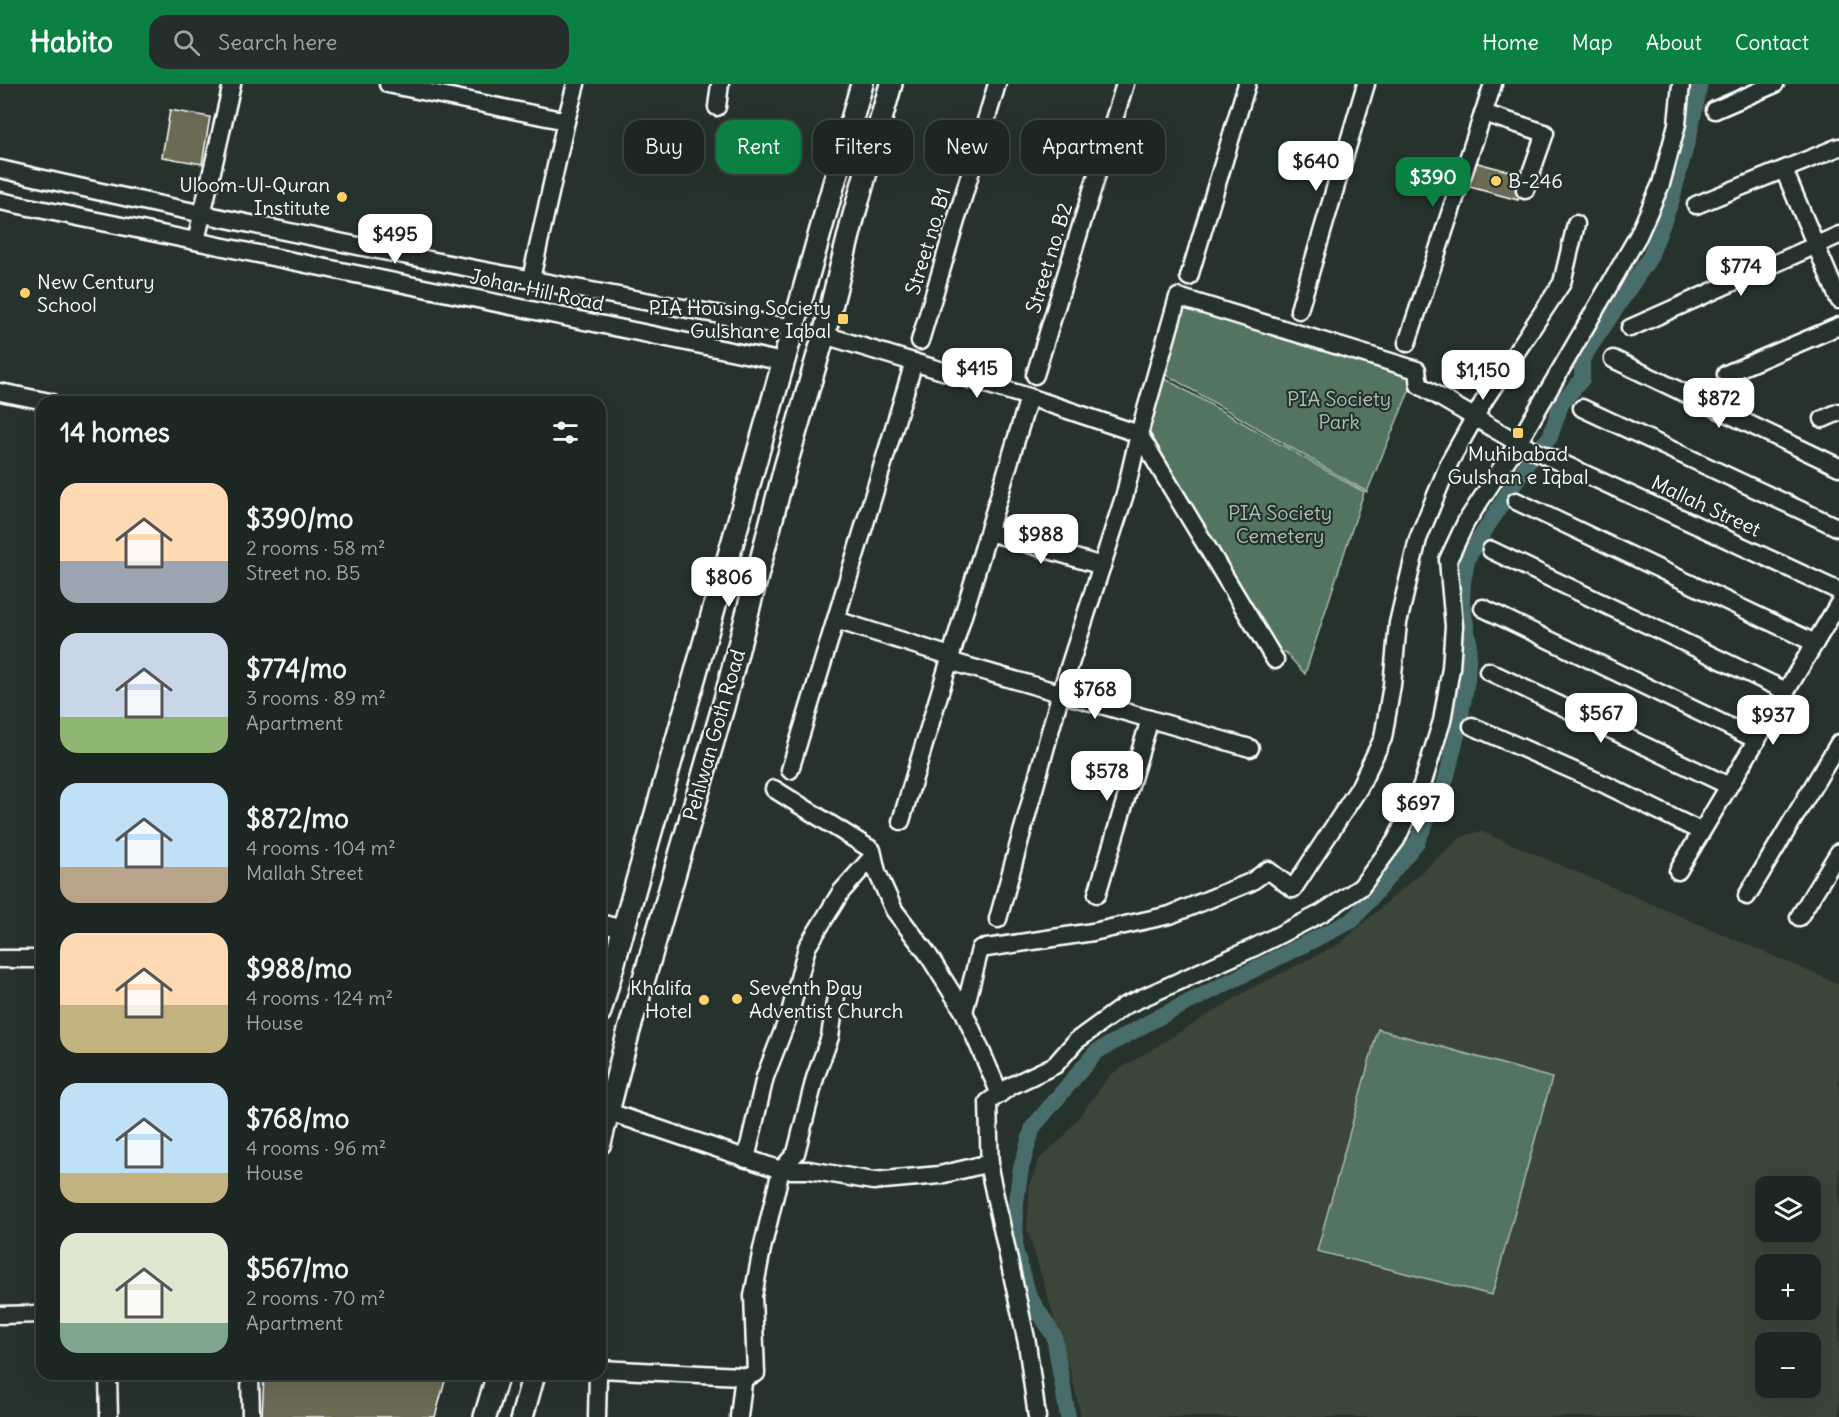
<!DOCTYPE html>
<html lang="en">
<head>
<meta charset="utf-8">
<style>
	:root { --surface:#1c2622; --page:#252e2a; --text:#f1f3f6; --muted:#a0a5a5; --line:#3a4340; --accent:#0b8043 }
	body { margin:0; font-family:Delius,sans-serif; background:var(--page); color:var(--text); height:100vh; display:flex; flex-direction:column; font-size:22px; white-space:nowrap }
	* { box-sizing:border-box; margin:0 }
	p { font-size:20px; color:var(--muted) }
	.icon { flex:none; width:33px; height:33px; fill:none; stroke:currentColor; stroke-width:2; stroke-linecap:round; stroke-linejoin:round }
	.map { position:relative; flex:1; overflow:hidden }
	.sheet { position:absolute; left:36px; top:312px; width:570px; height:984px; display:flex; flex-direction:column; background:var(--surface); border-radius:18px; box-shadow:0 6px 24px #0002,0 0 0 2px var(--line) }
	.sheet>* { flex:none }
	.banner { position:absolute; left:624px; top:36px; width:570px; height:54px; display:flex; gap:12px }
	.buttons { position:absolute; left:1755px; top:1092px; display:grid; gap:12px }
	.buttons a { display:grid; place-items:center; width:66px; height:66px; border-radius:12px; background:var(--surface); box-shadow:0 6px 24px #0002,0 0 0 2px var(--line); font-size:30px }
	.price { position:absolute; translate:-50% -51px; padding:0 14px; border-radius:12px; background:#fff; color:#222; font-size:20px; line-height:39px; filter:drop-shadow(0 2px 3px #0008) }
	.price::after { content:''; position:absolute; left:50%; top:36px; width:18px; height:14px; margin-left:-9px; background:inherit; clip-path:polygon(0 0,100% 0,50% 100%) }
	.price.current { background:var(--accent); color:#fff }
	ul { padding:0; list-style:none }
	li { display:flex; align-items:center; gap:18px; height:150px; padding:0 24px }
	li span { display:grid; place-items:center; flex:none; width:168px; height:120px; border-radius:18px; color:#555 }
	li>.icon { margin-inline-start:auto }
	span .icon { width:72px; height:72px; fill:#fffc; stroke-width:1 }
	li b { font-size:26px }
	h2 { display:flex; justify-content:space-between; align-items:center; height:72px; padding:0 24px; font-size:26px }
	.tag { padding:0 21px; border-radius:18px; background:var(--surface); box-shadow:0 6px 24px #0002,0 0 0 2px var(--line); font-size:21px; line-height:54px }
	.tag.current { background:var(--accent); color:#fff }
	header { display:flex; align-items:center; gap:36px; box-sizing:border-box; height:84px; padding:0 30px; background:var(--accent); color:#fff }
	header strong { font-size:28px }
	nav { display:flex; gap:33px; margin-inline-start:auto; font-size:21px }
	.search { width:420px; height:54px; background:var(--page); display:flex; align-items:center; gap:15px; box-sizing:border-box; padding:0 21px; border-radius:18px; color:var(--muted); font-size:22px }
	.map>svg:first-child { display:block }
	.built { fill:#3b4439; fill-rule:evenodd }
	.green { fill:#52745e; stroke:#a8baae; stroke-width:1.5 }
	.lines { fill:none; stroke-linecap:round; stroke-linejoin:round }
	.canal { stroke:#496d6c; stroke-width:16 }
	.building { fill:#6b6a55; stroke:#fff; stroke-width:1.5 }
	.minor-casing { stroke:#fff; stroke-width:21 }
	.major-casing { stroke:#fff; stroke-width:26 }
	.minor { stroke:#26332d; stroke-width:16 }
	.major { stroke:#26332d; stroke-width:21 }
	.poi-dot { fill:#ffd166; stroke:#26332d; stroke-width:2 }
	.labels { text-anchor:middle; stroke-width:4.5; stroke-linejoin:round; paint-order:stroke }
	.poi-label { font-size:20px; fill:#fff; stroke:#26332d; text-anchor:start }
	.street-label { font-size:20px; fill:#fff; stroke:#26332d }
	.park-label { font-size:20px; fill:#b1c0b7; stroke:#26332d }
</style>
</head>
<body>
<header>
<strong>Habito</strong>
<div class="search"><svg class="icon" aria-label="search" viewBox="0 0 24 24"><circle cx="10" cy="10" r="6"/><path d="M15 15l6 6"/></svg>Search here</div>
<nav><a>Home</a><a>Map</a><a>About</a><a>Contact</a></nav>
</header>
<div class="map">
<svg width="1839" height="1333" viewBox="0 0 1839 1333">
	<rect width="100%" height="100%" fill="#26332d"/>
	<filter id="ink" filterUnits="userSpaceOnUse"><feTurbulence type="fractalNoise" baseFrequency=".0167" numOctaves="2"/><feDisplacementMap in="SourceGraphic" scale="12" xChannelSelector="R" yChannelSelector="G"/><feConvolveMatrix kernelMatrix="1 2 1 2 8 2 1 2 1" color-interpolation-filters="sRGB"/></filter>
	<g filter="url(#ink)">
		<path class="built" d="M1483,748L1839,900V1333H1081L1072,1293L1027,1144L1030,1100L1040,1074L1063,1054L1110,991L1252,904L1341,859L1460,754L1472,749ZM1766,1102H1810V1148H1766ZM1766,1180H1810V1226H1766ZM1766,1258H1810V1304H1766Z"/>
		<g class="green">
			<polygon points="1183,221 1415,293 1367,408 1163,289"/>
			<polygon points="1162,293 1364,408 1305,590 1285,568 1278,570 1139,349"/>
			<polygon points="1378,945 1552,994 1492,1211 1317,1167"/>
		</g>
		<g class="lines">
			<polyline class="canal" points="1068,1333 1054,1252 1029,1212 1015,1165 1016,1118 1021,1084 1033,1043 1096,968 1157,934 1353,836 1417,758 1446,695 1459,643 1467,595 1469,558 1462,519 1463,498 1468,473 1532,372 1550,353 1561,320 1582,295 1582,275 1650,173 1672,115 1691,43 1700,0"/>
		</g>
		<g class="building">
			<polygon points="170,26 210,33 202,80 162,73"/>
			<polygon points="1474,78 1527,92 1518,116 1466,102"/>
			<polygon points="264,1290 447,1290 435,1333 262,1333"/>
		</g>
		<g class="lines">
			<defs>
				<g id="minor">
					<polyline points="388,0 566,37"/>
					<polyline points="717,23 720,0"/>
					<polyline points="1715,26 1775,0"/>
					<polyline points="1483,29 1545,49 1525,106"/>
					<path d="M0,85C263,146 529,197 794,244"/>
					<polyline points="1784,86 1839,216"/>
					<polyline points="0,117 784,278"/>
					<polyline points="1696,121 1839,63"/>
					<polyline points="196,157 232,0"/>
					<polyline points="1189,193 1247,0"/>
					<polyline points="531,195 566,37 576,0"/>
					<polyline points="1299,226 1366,0"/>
					<polyline points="1630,244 1839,151"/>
					<polyline points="824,251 1029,313 1139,350"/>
					<polyline points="920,257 997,0"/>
					<polyline points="1407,259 1493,0"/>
					<polyline points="1613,275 1839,383"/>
					<polyline points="1726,290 1839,242"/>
					<polyline points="1035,291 1125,0"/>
					<polyline points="0,308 50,318"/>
					<polyline points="1582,324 1839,444"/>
					<polyline points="1823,335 1839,328"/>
					<polyline points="1139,350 1275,576"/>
					<polyline points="1516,417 1815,559"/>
					<polyline points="989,448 1102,482"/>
					<polyline points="1491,466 1786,607"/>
					<polyline points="1483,524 1757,656"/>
					<polyline points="836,536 950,572"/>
					<polyline points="949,577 1250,664"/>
					<polyline points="1488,587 1729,702"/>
					<polyline points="1472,642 1606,701 1700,747"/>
					<polyline points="790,686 914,278"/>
					<polyline points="774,705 872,766 877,788 894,826 927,869 964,928 1000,1010"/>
					<polyline points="901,737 1029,313"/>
					<polyline points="1678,787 1839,519"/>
					<polyline points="1097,810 1150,635"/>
					<polyline points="1747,812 1839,659"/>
					<polyline points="1799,833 1839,768"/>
					<polyline points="998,835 1061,608 1125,410 1139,350 1178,213 1417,286 1419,301 1518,359 1839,507"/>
					<polyline points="600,839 622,845"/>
					<polyline points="0,875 42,875"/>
					<polyline points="964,928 980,865 1093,848 1170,831 1251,798 1268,786 1293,805 1359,704 1383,654 1392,601 1398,539 1418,455 1450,377 1485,315 1562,199 1576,140"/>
					<polyline points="609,1028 781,1086 809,1086 873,1097 940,1091 990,1079"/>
					<polyline points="746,1075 765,993 790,929 807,863 841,808 873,772"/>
					<polyline points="0,1231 42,1230"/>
					<polyline points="600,1285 740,1292 743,1299 739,1333"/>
					<polyline points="108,1290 109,1333"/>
					<polyline points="250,1290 251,1333"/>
					<polyline points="742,1295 756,1289 753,1212 762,1165 781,1086 796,1069 815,994 830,953 836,912"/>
					<polyline points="597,1333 598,1290"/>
					<polyline points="1037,1333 1027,1259 990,1089 988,1018 1011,1002 1055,981 1076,957 1124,922 1253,864 1322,829 1361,803 1396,756 1422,701 1442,637 1451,584 1454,542 1448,476 1466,438 1518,359 1638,152 1661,100 1677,40 1681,0"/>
				</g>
				<g id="major">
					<polyline points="600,928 862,0"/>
					<polyline points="600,1059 628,950 723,623 785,384 824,251 854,131 891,0"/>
					<polyline points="485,1333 498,1290"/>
					<polyline points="522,1333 534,1290"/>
				</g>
			</defs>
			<use href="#minor" class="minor-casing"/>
			<use href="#major" class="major-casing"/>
			<use href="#minor" class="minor"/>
			<use href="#major" class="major"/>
		</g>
	</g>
	<g class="poi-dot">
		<circle cx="1496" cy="97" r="6"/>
		<circle cx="342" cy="113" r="6"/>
		<circle cx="25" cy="209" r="6"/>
		<rect x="837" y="229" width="12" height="12" rx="3"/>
		<rect x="1512" y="343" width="12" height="12" rx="3"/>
		<circle cx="737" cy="915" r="6"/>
		<circle cx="704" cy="916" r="6"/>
	</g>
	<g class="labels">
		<g class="poi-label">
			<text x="1508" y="104">B-246</text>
			<text x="330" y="108" text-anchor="end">Uloom-Ul-Quran<tspan x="330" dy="23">Institute</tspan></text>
			<text x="37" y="205">New Century<tspan x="37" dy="23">School</tspan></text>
			<text x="831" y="231" text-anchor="end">PIA Housing Society<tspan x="831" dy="23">Gulshan e Iqbal</tspan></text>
			<text x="1518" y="377" text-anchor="middle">Muhibabad<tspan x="1518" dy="23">Gulshan e Iqbal</tspan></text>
			<text x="692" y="911" text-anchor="end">Khalifa<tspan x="692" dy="23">Hotel</tspan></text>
			<text x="749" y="911">Seventh Day<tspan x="749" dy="23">Adventist Church</tspan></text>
		</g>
		<g class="street-label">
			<text transform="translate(928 157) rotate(-73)" y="7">Street no. B1</text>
			<text transform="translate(1049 174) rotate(-73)" y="7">Street no. B2</text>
			<text transform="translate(537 206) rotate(12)" y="7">Johar Hill Road</text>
			<text transform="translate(1706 422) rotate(25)" y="7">Mallah Street</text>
			<text transform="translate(714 651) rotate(-74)" y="7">Pehlwan Goth Road</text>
		</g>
		<g class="park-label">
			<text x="1339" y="322">PIA Society<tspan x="1339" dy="23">Park</tspan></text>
			<text x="1280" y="436">PIA Society<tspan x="1280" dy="23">Cemetery</tspan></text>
		</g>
	</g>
</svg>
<div class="buttons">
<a><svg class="icon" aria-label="layers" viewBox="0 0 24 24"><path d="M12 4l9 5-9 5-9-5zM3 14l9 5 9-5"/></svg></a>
<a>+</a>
<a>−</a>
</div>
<b class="price" style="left:1316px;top:108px">$640</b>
<b class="price current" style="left:1433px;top:124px">$390</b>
<b class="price" style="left:395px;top:181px">$495</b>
<b class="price" style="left:1741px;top:213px">$774</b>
<b class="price" style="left:977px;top:315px">$415</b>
<b class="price" style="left:1483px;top:317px">$1,150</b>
<b class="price" style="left:1719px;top:345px">$872</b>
<b class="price" style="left:1041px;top:481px">$988</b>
<b class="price" style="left:729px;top:524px">$806</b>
<b class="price" style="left:1095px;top:636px">$768</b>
<b class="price" style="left:1601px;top:660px">$567</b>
<b class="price" style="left:1773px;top:662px">$937</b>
<b class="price" style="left:1107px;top:718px">$578</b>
<b class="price" style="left:1418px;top:750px">$697</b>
<div class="banner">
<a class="tag">Buy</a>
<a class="tag current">Rent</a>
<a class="tag">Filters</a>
<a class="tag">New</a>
<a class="tag">Apartment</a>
</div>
<section class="sheet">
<h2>14 homes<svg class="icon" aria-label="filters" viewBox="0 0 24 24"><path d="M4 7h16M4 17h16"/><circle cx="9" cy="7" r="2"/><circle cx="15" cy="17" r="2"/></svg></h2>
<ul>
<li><span style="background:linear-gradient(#ffd9b3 65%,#9aa5b1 0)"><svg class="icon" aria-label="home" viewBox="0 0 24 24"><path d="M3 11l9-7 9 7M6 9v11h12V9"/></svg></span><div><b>$390/mo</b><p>2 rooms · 58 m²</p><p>Street no. B5</p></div></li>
<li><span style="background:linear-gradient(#c9d6e8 70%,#8fb573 0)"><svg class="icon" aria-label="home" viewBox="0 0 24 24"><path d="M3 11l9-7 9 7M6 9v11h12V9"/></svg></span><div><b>$774/mo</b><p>3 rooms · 89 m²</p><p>Apartment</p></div></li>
<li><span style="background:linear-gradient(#bfe0f5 70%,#b9a48a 0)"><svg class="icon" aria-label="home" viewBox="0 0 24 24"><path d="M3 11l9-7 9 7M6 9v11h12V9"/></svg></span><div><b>$872/mo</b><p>4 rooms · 104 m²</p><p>Mallah Street</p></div></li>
<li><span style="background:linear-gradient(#ffd9b3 60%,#c2b280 0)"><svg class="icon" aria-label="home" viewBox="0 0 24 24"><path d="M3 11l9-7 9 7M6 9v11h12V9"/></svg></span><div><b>$988/mo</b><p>4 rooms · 124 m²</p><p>House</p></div></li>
<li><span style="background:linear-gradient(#bfe0f5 75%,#c2b280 0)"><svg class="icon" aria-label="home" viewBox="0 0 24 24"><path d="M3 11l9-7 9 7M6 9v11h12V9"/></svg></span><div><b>$768/mo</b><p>4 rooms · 96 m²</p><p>House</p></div></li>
<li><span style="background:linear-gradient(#dfe7d0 75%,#7fa58c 0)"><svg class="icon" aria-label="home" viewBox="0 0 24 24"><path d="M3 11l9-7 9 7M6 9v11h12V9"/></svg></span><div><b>$567/mo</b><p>2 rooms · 70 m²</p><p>Apartment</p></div></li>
</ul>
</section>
</div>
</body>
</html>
